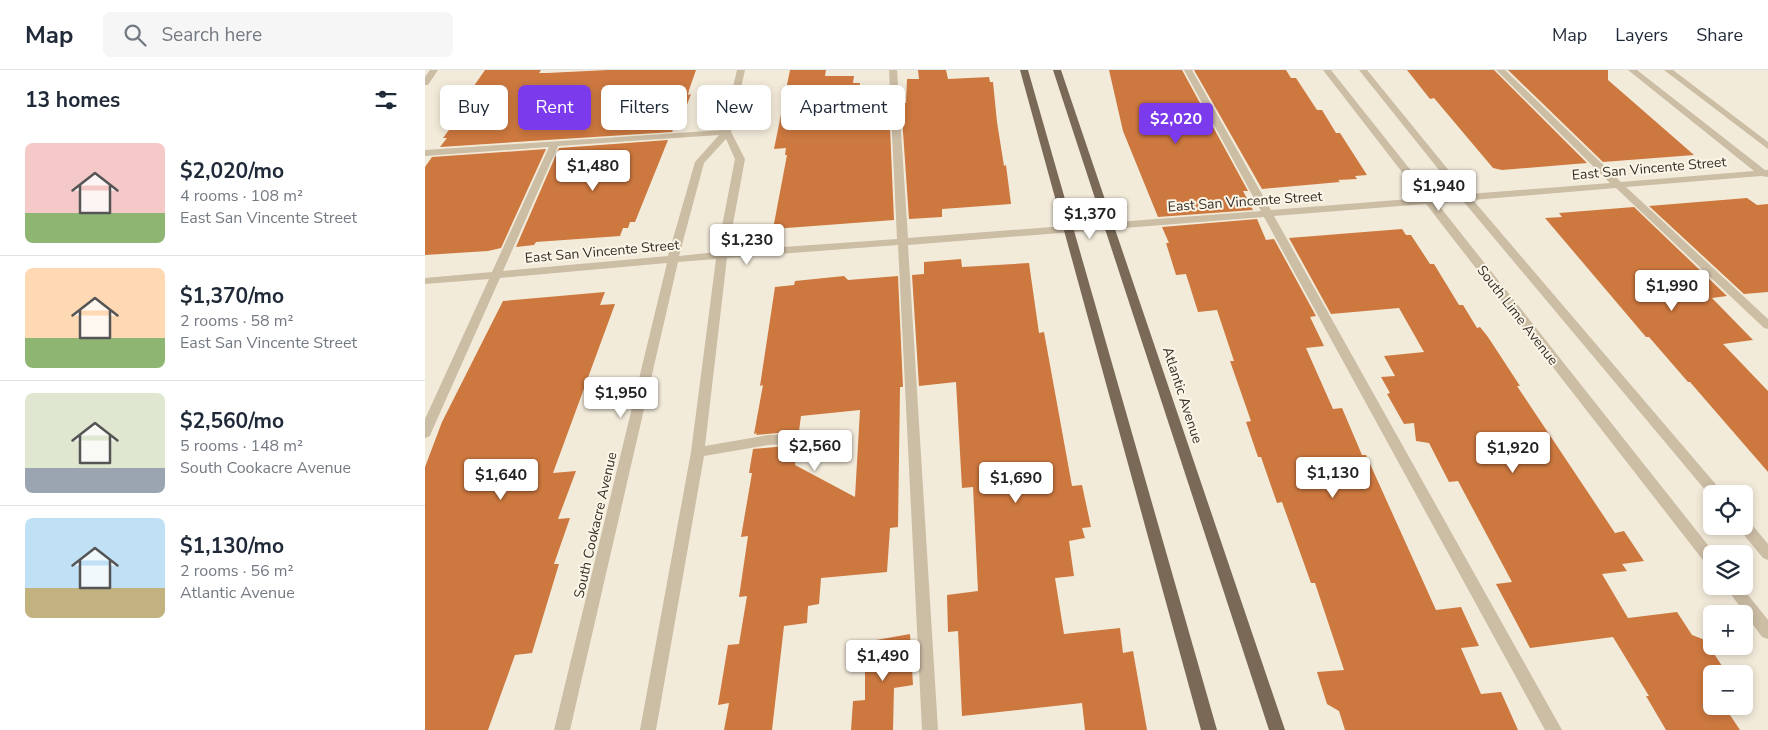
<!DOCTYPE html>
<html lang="en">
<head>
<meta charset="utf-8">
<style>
	:root { --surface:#fff; --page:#f6f6f7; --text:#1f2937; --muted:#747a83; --line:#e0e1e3; --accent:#7c3aed }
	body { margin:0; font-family:"Nunito Sans",sans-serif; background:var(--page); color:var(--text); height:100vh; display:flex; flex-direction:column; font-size:19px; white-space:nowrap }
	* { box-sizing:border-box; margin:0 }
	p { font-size:16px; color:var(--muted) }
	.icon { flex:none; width:28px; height:28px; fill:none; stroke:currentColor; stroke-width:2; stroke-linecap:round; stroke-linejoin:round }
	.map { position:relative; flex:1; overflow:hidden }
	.details { display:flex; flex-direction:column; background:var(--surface); width:425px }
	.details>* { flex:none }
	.top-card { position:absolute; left:15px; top:15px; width:475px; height:45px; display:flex; gap:10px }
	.tools { position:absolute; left:1278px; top:415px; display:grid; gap:10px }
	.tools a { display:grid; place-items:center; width:50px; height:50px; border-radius:8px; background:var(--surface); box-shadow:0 2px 8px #0003; font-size:25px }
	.price { position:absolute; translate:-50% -42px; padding:0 11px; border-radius:5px; background:#fff; color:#222; font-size:16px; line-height:32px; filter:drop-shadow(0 1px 2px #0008) }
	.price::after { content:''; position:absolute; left:50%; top:30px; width:15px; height:11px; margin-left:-8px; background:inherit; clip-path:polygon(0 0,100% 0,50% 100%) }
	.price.selected { background:var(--accent); color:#fff }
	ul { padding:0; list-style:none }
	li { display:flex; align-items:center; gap:15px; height:125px; padding:0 25px }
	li+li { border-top:1px solid var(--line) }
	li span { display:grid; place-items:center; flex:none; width:140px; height:100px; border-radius:8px; color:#555 }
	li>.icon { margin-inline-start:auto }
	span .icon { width:60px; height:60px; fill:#fffc; stroke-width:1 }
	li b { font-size:21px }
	h2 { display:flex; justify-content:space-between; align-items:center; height:60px; padding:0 25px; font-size:21px }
	.tag { padding:0 18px; border-radius:8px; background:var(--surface); box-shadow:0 2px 8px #0003; font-size:18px; line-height:45px }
	.tag.selected { background:var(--accent); color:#fff }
	header { display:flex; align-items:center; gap:30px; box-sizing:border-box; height:70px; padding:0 25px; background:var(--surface); border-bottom:1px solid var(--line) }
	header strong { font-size:24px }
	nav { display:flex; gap:28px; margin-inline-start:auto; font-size:18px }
	.search { width:350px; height:45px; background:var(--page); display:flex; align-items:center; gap:12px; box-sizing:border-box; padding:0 18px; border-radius:8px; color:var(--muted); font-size:19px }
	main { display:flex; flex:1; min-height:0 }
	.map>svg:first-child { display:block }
	.building { fill:#cd783f }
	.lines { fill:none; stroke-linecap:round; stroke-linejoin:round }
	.minor { fill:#ccbda5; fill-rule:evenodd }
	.major { fill:#7a6957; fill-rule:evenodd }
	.labels { text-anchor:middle; stroke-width:4; stroke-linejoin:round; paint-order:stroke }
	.street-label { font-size:14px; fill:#372f27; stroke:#faf5e7 }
</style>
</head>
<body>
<header>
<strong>Map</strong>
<div class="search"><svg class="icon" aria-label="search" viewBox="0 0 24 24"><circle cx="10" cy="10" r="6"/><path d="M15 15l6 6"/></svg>Search here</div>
<nav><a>Map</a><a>Layers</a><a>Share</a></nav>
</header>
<main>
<section class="details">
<h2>13 homes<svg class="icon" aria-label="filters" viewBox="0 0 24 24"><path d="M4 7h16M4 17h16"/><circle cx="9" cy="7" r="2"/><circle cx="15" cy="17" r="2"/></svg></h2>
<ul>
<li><span style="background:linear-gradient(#f6c9c9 70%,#8fb573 0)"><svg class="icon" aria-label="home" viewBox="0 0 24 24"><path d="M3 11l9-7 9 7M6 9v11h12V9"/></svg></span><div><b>$2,020/mo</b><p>4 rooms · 108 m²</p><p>East San Vincente Street</p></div></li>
<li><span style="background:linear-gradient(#ffd9b3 70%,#8fb573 0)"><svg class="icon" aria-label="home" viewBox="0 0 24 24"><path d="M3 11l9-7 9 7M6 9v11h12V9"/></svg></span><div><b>$1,370/mo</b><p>2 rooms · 58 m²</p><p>East San Vincente Street</p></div></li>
<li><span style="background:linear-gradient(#dfe7d0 75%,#9aa5b1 0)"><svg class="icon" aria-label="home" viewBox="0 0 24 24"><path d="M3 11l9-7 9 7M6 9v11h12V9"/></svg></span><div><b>$2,560/mo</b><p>5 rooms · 148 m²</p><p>South Cookacre Avenue</p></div></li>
<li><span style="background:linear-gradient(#bfe0f5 70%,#c2b280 0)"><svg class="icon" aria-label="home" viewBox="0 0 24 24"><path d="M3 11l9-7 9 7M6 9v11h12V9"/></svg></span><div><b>$1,130/mo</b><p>2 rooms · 56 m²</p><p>Atlantic Avenue</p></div></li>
</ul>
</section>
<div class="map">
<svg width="1343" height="660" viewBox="0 0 1343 660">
	<rect width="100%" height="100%" fill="#f3ebda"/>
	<g class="building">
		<polygon points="60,0 116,0 114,3 122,3 183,0 271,0 264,20 263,25 266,24 255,53 252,53 247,62 15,77 22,68 18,68 32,49 26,49"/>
		<polygon points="365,0 401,0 400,6 429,6 428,13 435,13 432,36 464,34 469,150 348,159 362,85 360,85 361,78 349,79"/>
		<polygon points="493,0 521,0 523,9 564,7 565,12 568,12 572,52 579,96 581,95 586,134 517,139 517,147 484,149 476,33 481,33 482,9 494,9"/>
		<polygon points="684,0 757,0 823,121 818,121 828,140 733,147 698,61"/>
		<polygon points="769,0 861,0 866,8 871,8 892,40 897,40 911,63 915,63 942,105 930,106 932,109 913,110 915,112 837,119"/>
		<polygon points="982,0 1069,0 1162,93 1077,100 1068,98 1009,28 1005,29"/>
		<polygon points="1083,0 1183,0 1183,10 1269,85 1178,92"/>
		<polygon points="243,70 210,152 205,152 203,158 198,158 195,166 111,172 109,175 91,177 134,78"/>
		<polygon points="121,79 76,178 63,181 0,185 0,97 7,87"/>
		<polygon points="1322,128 1332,135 1343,134 1343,222 1319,224 1224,136"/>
		<polygon points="1209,137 1302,226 1287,228 1328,270 1298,274 1343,321 1343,402 1265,312 1263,312 1224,267 1221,267 1120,148 1137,147 1134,143"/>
		<polygon points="832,149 841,170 849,169 891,246 885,247 899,276 881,278 908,339 917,338 937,385 941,385 1011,540 1036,537 1054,576 1036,578 1056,624 1076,622 1093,660 920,660 914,641 902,634 892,602 919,600 890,513 886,513 857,432 852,433 836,387 833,387 821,352 826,351 805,291 809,291 792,240 773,242 761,204 751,205 741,173 744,173 737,157"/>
		<polygon points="977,159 981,165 986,165 1005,194 1009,194 1034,235 1038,235 1052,258 1055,257 1063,267 1095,316 1092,316 1190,463 1199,461 1219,491 1197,494 1202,501 1177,504 1203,548 1252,542 1267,565 1280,570 1301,602 1302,604 1286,604 1286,636 1319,636 1319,629 1325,638 1303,642 1315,660 1241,660 1221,626 1224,626 1188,567 1105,578 1071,514 1087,512 1033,411 1024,412 1004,373 991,371 989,353 979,354 962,324 965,323 956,307 970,306 959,286 999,282 974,238 906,244 864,168"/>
		<polygon points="536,189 537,197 604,193 614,263 619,262 647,416 657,415 666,457 657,458 660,468 644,471 649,506 630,508 639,564 695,558 698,583 708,581 722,660 660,660 657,633 537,646 533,561 523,562 522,525 553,521 548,417 537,418 531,312 494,316 487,205 499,204 499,192"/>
		<polygon points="419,206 423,210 473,206 478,317 475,317 473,457 465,458 462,502 396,508 394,534 383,536 382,553 359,556 347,660 299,660 304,633 293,635 303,575 314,574 322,526 314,527 323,466 316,467 327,403 324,403 328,379 373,375 370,395 430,427 435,340 376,346 374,361 331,365 332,363 329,364 338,315 335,316 350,217 369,215 370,211"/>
		<polygon points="180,222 175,235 190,234 128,403 151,401 133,449 145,448 129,494 134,494 107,583 90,585 63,660 0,660 0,397 17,352 78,231"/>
		<polygon points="485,564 488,615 469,618 468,660 426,660 428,631 440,630 440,572"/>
	</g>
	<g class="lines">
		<g class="minor">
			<polygon points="5,0 13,0 3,15 0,15 0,7"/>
			<path d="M312,0H320L306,62L320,89L303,181L472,169L464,0H472L483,168L836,141L759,0H767L846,140L997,128L898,0H906L1007,127L1034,125L934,0H942L1043,124L1185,113L1071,0H1080L1196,112L1329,101L1203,0H1212L1340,100H1343V107L1336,106L1201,117L1343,249V259L1339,258L1191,118L1048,130L1299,424H1286V427L1038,131L1012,133L1290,484H1286V496L1281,494L1001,134L849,146L1137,660H1120L839,147L483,175L513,660H497L473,175L302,188L280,376L343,365L392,362L397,364L399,367L397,370L392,372L343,375L279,386L231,660H215L266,382L291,189L253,192L145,660H129L242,193L75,208L6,363L5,366L0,368V349L64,209L0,214V208L67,202L124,77L0,86V80L298,60ZM294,65L270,92L243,186L78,201L133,76ZM301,69L310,89L292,182L254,186L279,93Z"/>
			<polygon points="1239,0 1248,0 1343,72 1343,79"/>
			<polygon points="1319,449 1324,451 1343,474 1343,490 1338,488 1314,459 1313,456 1319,456"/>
			<polygon points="1300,516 1316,516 1343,550 1343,569 1337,567"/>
		</g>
		<g class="major">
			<polygon points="595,0 603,0 792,660 776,660"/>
			<polygon points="628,0 636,0 860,660 844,660"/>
		</g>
	</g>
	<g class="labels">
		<g class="street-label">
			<text transform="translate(1224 98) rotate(-5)" y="5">East San Vincente Street</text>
			<text transform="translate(820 131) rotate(-4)" y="5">East San Vincente Street</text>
			<text transform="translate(177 181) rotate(-5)" y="5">East San Vincente Street</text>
			<text transform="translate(1093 245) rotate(52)" y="5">South Lime Avenue</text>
			<text transform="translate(758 325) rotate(72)" y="5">Atlantic Avenue</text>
			<text transform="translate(170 455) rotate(-77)" y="5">South Cookacre Avenue</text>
		</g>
	</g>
</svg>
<div class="tools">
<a><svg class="icon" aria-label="locate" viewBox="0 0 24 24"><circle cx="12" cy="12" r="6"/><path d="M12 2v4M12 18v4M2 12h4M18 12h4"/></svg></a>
<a><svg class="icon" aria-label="layers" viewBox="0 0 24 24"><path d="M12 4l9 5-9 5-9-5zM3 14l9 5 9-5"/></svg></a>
<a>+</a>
<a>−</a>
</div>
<b class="price selected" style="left:751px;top:75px">$2,020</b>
<b class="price" style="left:168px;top:122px">$1,480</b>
<b class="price" style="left:1014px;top:142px">$1,940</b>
<b class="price" style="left:665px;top:170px">$1,370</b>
<b class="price" style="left:322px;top:196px">$1,230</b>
<b class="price" style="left:1247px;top:242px">$1,990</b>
<b class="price" style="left:196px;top:349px">$1,950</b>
<b class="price" style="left:390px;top:402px">$2,560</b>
<b class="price" style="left:1088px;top:404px">$1,920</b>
<b class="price" style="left:908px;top:429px">$1,130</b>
<b class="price" style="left:76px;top:431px">$1,640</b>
<b class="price" style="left:591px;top:434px">$1,690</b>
<b class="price" style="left:458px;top:612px">$1,490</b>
<div class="top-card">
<a class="tag">Buy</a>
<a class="tag selected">Rent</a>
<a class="tag">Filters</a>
<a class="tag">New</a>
<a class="tag">Apartment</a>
</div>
</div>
</main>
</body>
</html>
